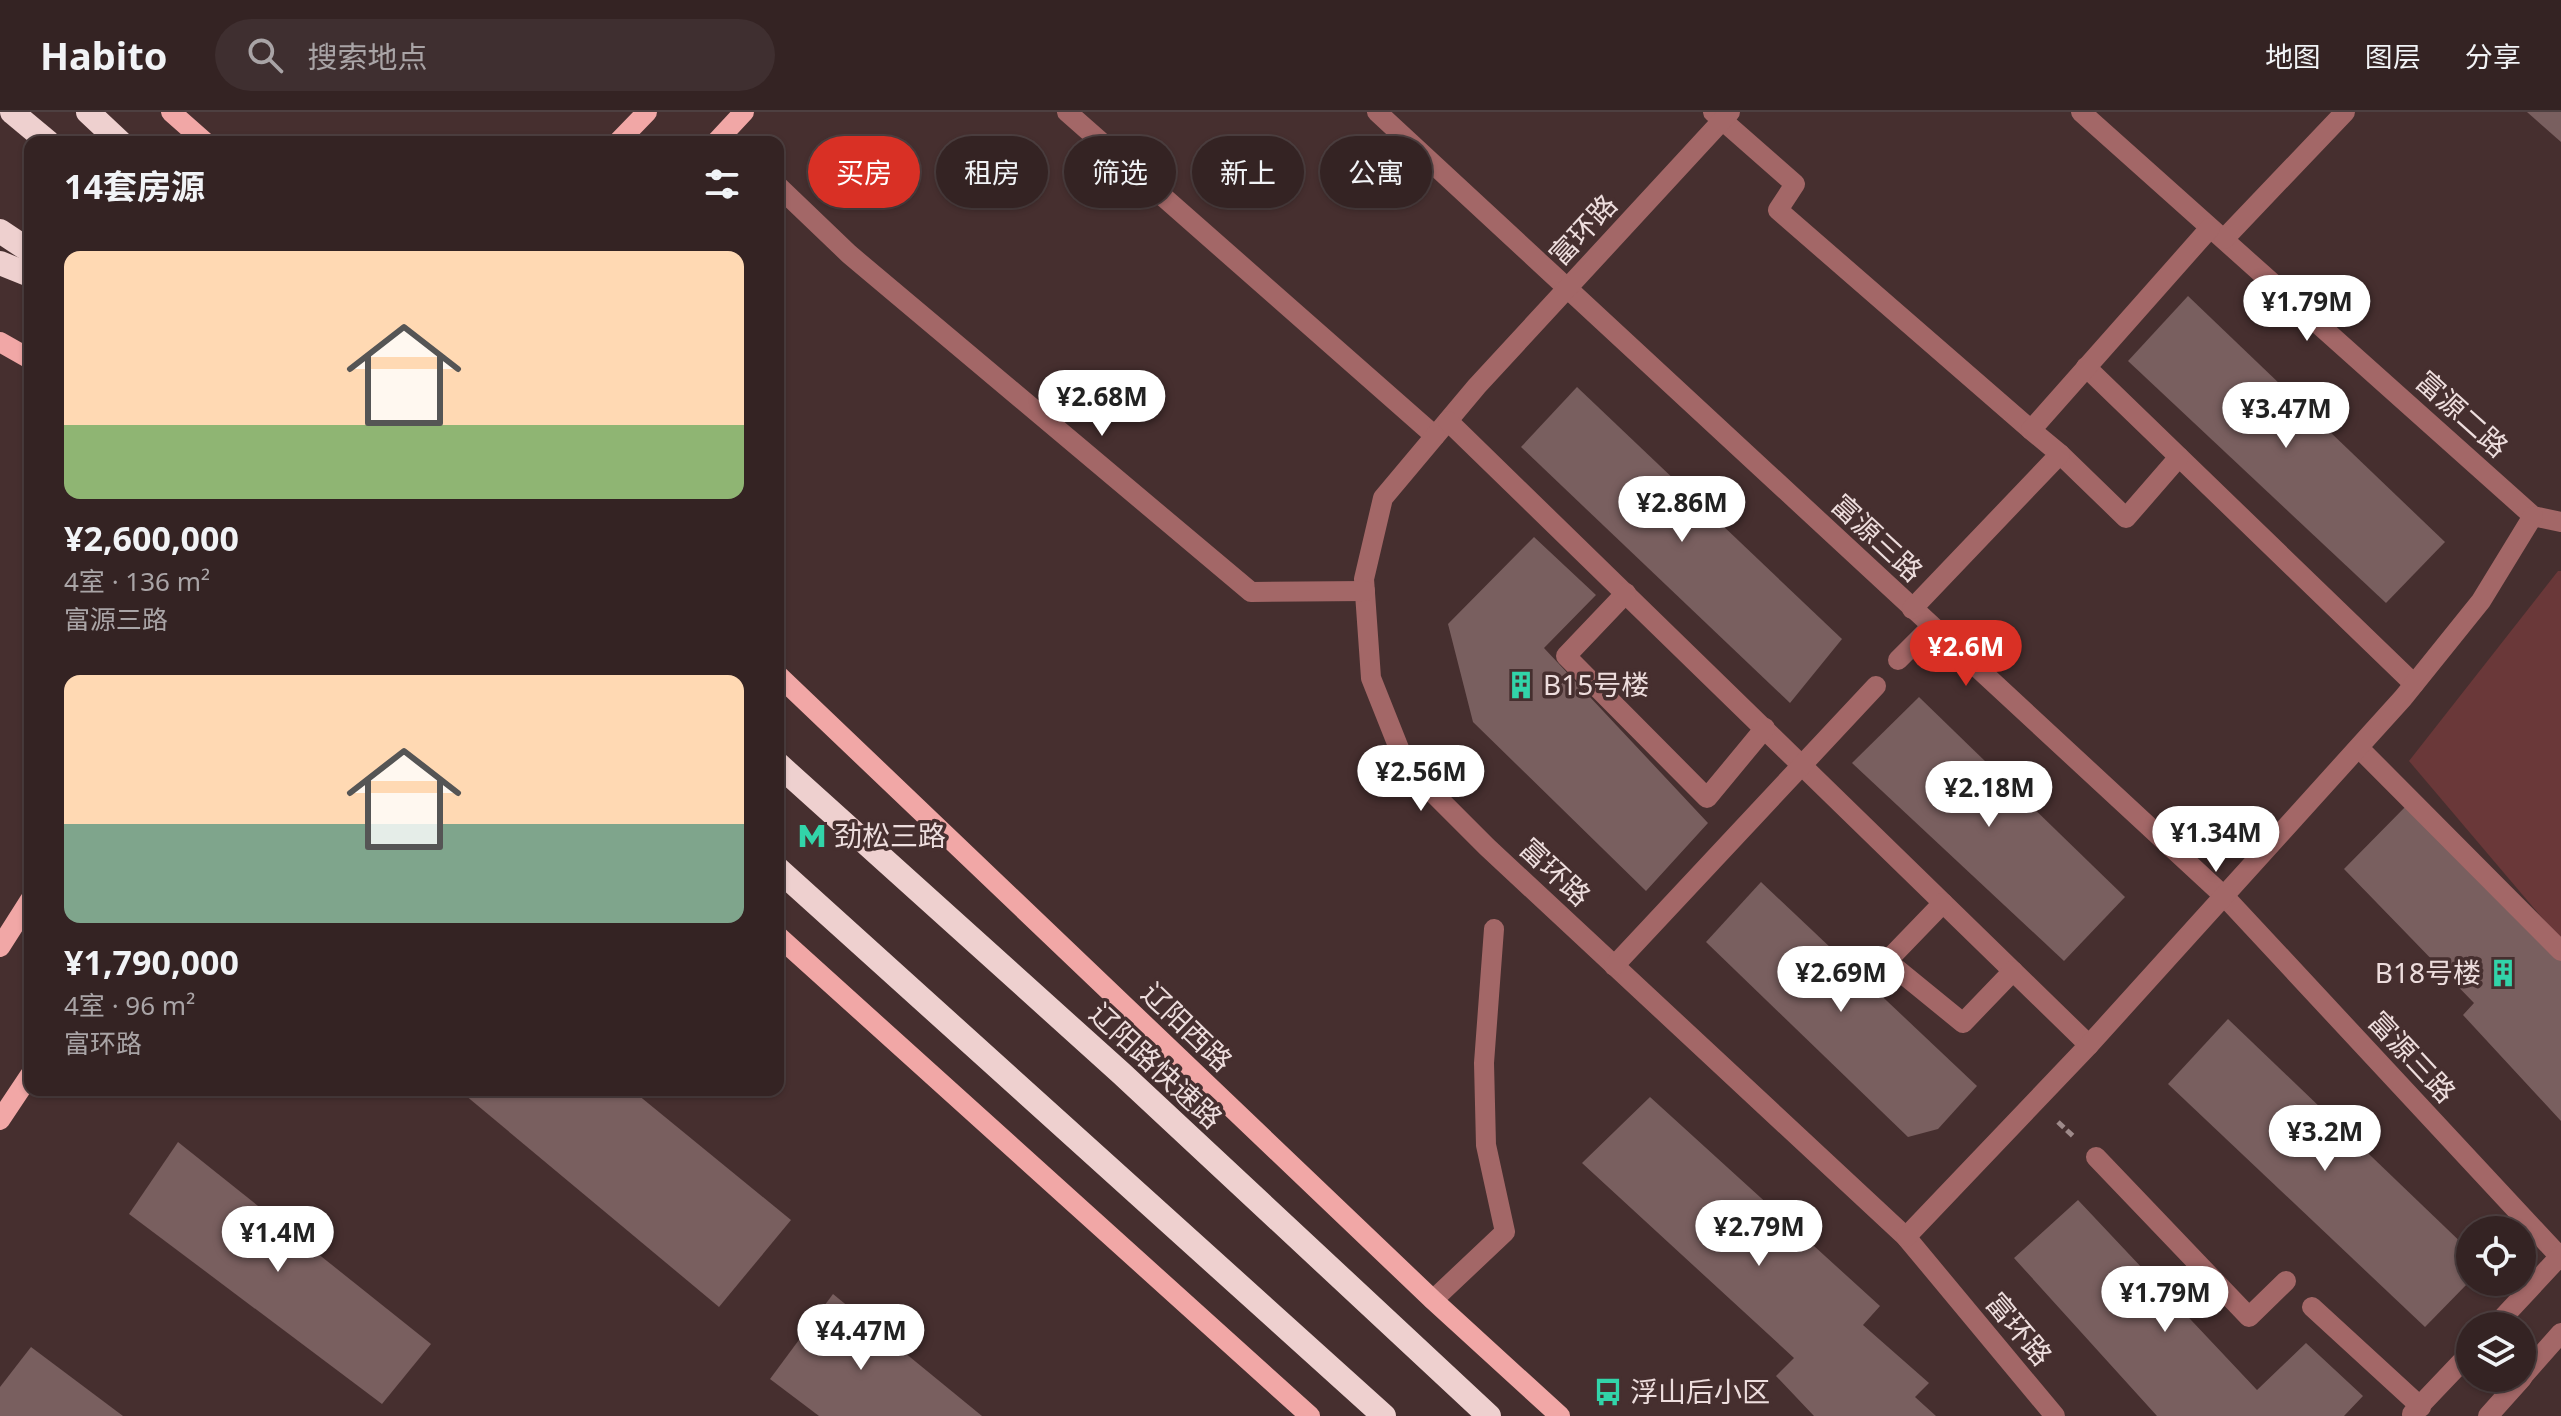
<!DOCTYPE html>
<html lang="zh">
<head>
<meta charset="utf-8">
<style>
	:root { --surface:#342323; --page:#3f2f30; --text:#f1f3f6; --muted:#a9a4a6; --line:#4e4041; --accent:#d93025 }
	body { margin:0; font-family:"Noto Sans","Noto Sans SC",sans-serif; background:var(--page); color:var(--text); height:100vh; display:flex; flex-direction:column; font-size:30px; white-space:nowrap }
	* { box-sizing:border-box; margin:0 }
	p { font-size:26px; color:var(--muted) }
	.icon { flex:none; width:44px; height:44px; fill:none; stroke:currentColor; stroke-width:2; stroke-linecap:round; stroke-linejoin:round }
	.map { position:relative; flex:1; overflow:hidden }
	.sheet { position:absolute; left:24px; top:24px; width:760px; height:960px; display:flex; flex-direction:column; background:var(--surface); border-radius:16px; box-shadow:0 2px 6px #0004,0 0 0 2px var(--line) }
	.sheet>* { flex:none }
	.guide { position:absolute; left:808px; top:24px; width:760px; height:72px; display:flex; gap:16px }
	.fabs { position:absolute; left:2456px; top:1104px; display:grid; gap:16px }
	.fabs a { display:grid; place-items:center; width:80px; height:80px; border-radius:50%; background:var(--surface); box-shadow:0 2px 6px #0004,0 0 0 2px var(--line); font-size:40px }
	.price { position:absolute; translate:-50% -68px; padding:0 18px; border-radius:28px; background:#fff; color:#222; font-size:26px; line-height:52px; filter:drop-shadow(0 2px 4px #0008) }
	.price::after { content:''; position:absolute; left:50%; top:48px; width:24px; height:18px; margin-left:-12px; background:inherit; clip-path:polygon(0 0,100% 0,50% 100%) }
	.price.current { background:var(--accent); color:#fff }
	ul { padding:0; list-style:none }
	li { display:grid; align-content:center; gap:16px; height:424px; padding:0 40px }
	li span { display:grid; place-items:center; height:248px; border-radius:16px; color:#555 }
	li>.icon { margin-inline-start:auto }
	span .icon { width:144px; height:144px; fill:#fffc; stroke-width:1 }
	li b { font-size:34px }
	h2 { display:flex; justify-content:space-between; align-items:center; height:96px; padding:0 40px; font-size:34px }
	.pill { padding:0 28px; border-radius:36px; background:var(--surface); box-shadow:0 2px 6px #0004,0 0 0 2px var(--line); font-size:28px; line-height:72px }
	.pill.current { background:var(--accent); color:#fff }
	header { display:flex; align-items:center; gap:48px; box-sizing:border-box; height:112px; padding:0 40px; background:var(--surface); border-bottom:2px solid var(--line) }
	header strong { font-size:38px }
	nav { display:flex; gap:44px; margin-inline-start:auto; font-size:28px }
	.search { width:560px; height:72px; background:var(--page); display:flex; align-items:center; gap:20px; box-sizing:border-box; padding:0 28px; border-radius:44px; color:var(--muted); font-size:30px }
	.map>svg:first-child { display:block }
	.green { fill:#6a3839 }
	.building { fill:#795f5f }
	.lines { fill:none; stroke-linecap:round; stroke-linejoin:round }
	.path { stroke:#9e8a8a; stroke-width:5; stroke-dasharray:8 4; stroke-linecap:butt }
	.minor { stroke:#a36767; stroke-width:20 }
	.major { stroke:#f1a7a6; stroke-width:20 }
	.highway { stroke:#eed0cf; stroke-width:24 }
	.labels { text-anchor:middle; stroke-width:7; stroke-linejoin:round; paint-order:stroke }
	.street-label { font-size:28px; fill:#eddddd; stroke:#462f2f }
	.poi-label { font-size:28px; fill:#eddddd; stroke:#462f2f; text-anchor:start }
</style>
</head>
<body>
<header>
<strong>Habito</strong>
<div class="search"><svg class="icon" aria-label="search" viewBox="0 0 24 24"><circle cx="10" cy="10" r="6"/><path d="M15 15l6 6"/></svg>搜索地点</div>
<nav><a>地图</a><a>图层</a><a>分享</a></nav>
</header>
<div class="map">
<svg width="2561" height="1304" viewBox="0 0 2561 1304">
	<rect width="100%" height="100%" fill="#462f2f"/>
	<polygon class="green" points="2558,459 2561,459 2561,828 2409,649"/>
	<g class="building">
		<polygon points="2527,0 2561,0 2561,30"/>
		<polygon points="2188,184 2445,430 2386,491 2128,249"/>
		<polygon points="1577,275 1842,527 1790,591 1521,335"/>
		<polygon points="1534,425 1596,483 1544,536 1708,711 1646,779 1473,610 1448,512"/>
		<polygon points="1919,585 2125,785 2064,849 1852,651"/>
		<polygon points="2410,690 2561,847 2561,1009 2463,903 2474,891 2344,757"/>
		<polygon points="1761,770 1977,974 1938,1017 1908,1025 1706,830"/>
		<polygon points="2228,907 2470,1139 2470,1169 2425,1215 2168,972"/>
		<polygon points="459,978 632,978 791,1108 719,1195"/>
		<polygon points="1650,985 1880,1194 1863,1213 1929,1271 1915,1285 1936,1304 1814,1304 1776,1264 1794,1246 1582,1051"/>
		<polygon points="178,1030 431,1232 382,1292 129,1102"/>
		<polygon points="2078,1088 2257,1278 2306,1231 2363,1284 2344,1304 2157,1304 2014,1146"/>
		<polygon points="833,1182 982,1304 819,1304 770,1267"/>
		<polygon points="31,1235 123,1304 0,1304 0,1275"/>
	</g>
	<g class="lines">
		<polyline class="path" points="2058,1010 2074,1025"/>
		<g class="minor">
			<polyline points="1067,0 1435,324"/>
			<polyline points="1377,0 2225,785 2561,1146"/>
			<polyline points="1713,0 1795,72 1778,98 2031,318"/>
			<polyline points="1730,0 1477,274 1383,386 1364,467 1371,566 1406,654 1487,735 1906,1125 2055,1304"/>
			<polyline points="2081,0 2533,404 2561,410"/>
			<polyline points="778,74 849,142 1251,480 1365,479"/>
			<polyline points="2224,127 2345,0"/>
			<polyline points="2086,255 2414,572"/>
			<polyline points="1448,309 2089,933"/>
			<polyline points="2060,342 2126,406 2179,345"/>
			<polyline points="1626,481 1566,544 1707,686 1765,616"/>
			<polyline points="1912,497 2060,342 2031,318 2210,116"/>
			<polyline points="1898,548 1931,515"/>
			<polyline points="2359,636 2561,839"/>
			<polyline points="1943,791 1887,849 1963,911 2013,859"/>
			<polyline points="1614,854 1876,574"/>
			<polyline points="2096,1045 2249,1205 2286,1169"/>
			<polyline points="1906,1125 2089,933 2403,586 2481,489 2533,404"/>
			<polyline points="1433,1188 1505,1120 1486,1033 1484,951 1494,817"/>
			<polyline points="2312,1195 2421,1295"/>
			<polyline points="2495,1214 2561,1143"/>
			<polyline points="2522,1265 2561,1221"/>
			<polyline points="2412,1302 2470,1241"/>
			<polyline points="2488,1304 2522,1266"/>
		</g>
		<g class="major">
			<polyline points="171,0 205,30"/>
			<polyline points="618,30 647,0"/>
			<polyline points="716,30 744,0"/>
			<polyline points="0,230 30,247"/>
			<polyline points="778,563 1433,1188 1560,1304"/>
			<polyline points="778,824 1310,1304"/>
			<polyline points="0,835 30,788"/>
			<polyline points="0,1008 30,963"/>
		</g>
		<g class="highway">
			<polyline points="12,0 48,30"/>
			<polyline points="88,0 120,30"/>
			<polyline points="0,119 30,139"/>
			<polyline points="0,151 30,163"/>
			<polyline points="778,652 1121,961 1489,1304"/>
			<polyline points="778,757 1384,1304"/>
		</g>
	</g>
	<defs>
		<symbol id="building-bare" viewBox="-9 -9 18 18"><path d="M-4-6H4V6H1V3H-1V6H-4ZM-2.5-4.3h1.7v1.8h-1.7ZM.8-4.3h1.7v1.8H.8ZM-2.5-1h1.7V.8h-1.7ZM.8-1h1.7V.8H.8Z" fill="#32d4a9" stroke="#462f2f" stroke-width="2.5" paint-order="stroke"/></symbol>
		<symbol id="metro-bare" viewBox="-9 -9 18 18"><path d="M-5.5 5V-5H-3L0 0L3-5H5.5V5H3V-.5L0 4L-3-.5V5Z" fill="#32d4a9" stroke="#462f2f" stroke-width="2.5" paint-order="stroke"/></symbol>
		<symbol id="bus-bare" viewBox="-9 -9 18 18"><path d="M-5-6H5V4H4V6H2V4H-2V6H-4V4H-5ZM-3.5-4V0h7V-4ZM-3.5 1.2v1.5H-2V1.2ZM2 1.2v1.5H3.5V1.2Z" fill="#32d4a9" stroke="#462f2f" stroke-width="2.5" paint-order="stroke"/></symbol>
	</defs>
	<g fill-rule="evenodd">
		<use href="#building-bare" x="1501" y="553" width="40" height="40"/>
		<use href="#metro-bare" x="792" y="704" width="40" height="40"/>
		<use href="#building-bare" x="2483" y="841" width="40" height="40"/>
		<use href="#bus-bare" x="1588" y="1260" width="40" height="40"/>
	</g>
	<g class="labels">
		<g class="street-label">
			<text transform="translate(1583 118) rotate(-47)" y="10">富环路</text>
			<text transform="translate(2462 302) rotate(42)" y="10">富源二路</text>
			<text transform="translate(1877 426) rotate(43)" y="10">富源三路</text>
			<text transform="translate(1555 760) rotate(43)" y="10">富环路</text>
			<text transform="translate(1187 915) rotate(44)" y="10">辽阳西路</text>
			<text transform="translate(2412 945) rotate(47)" y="10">富源三路</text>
			<text transform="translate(1156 954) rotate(43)" y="10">辽阳路快速路</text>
			<text transform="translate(2019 1217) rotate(50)" y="10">富环路</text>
		</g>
		<g class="poi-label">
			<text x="1543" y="583">B15号楼</text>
			<text x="834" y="734">劲松三路</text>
			<text x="2481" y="871" text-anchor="end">B18号楼</text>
			<text x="1630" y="1290">浮山后小区</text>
		</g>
	</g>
</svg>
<div class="fabs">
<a><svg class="icon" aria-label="locate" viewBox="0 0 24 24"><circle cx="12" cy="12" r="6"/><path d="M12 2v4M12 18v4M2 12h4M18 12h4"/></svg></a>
<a><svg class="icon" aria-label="layers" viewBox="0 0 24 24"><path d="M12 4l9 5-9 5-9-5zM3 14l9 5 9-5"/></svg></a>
</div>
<b class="price" style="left:2307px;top:231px">¥1.79M</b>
<b class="price" style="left:1102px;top:326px">¥2.68M</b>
<b class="price" style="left:2286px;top:338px">¥3.47M</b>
<b class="price" style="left:1682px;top:432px">¥2.86M</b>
<b class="price current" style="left:1966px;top:576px">¥2.6M</b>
<b class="price" style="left:1421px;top:701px">¥2.56M</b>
<b class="price" style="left:1989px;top:717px">¥2.18M</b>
<b class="price" style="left:2216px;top:762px">¥1.34M</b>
<b class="price" style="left:1841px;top:902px">¥2.69M</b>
<b class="price" style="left:2325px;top:1061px">¥3.2M</b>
<b class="price" style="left:1759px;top:1156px">¥2.79M</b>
<b class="price" style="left:278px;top:1162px">¥1.4M</b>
<b class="price" style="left:2165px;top:1222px">¥1.79M</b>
<b class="price" style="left:861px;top:1260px">¥4.47M</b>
<div class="guide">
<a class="pill current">买房</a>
<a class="pill">租房</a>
<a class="pill">筛选</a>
<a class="pill">新上</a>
<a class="pill">公寓</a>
</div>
<section class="sheet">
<h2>14套房源<svg class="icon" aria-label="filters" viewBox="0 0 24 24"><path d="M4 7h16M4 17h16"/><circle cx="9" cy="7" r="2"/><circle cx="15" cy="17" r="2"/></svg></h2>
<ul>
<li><span style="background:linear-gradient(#ffd9b3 70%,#8fb573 0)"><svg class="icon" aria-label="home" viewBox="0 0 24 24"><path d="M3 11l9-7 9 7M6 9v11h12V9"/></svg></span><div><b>¥2,600,000</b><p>4室 · 136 m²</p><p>富源三路</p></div></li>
<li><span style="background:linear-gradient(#ffd9b3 60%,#7fa58c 0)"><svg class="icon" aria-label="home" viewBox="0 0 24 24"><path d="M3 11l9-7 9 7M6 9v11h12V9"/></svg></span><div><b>¥1,790,000</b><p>4室 · 96 m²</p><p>富环路</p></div></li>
</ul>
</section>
</div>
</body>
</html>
